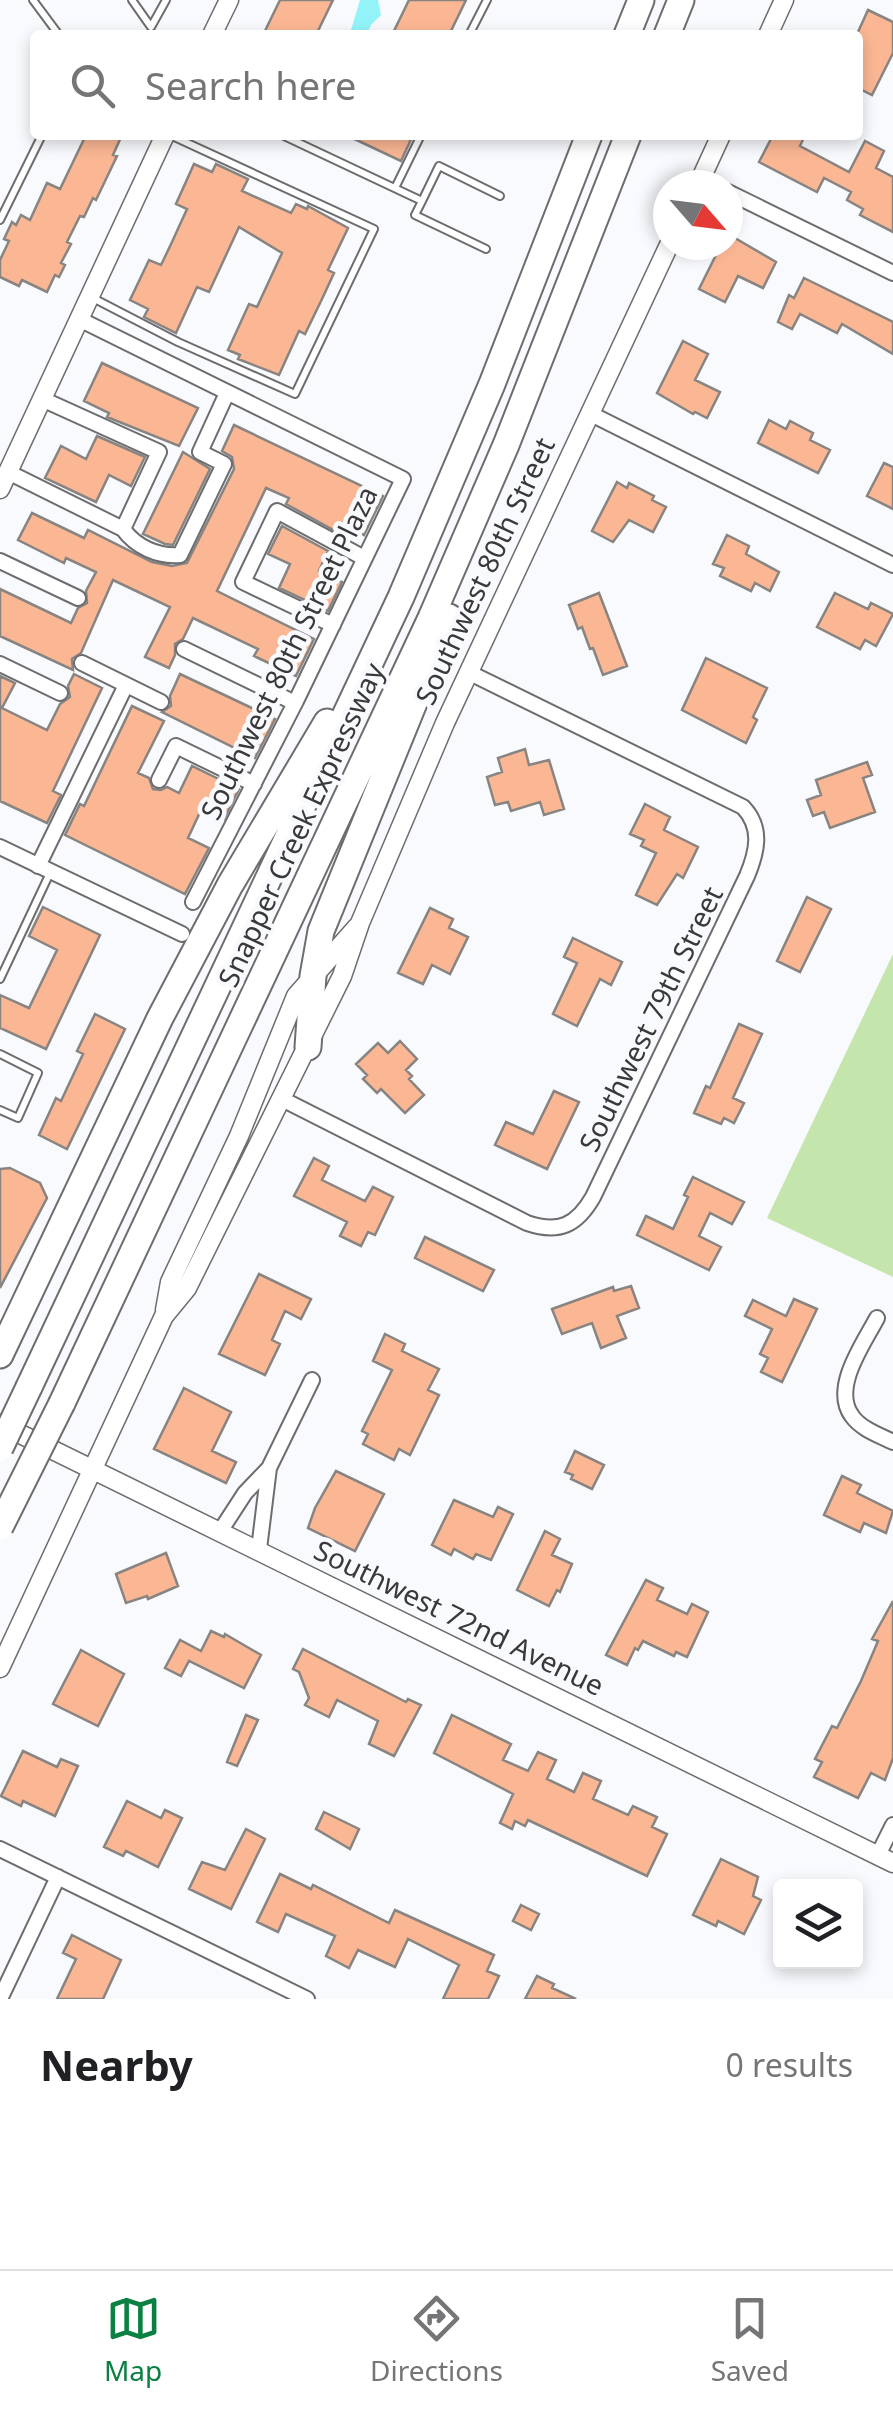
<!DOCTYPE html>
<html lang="en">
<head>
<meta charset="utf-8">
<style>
	body { margin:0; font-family:"Noto Sans",sans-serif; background:#f2f2f2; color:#202124 }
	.controls { position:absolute; right:30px; bottom:30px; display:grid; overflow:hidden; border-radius:10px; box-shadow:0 5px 15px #0003 }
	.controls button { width:90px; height:90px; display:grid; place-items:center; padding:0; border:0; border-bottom:2px solid #e0e0e0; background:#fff; color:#202124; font:50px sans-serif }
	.compass { position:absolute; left:653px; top:170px; width:90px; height:90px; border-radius:50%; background:#fff; box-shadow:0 5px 15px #0003; rotate:118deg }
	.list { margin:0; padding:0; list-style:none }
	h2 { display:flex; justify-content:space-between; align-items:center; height:130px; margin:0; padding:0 40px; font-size:42px }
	h2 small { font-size:32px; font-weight:400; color:#757577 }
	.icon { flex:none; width:55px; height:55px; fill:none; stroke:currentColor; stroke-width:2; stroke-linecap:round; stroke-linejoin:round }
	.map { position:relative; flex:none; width:893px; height:1999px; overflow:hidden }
	.search { position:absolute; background:#fff; box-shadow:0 5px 15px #0003; left:30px; right:30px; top:30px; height:110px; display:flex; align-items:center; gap:25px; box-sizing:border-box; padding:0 35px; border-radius:10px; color:#757577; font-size:38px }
	.sheet { height:270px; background:#fff }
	nav { display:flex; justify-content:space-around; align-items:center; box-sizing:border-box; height:140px; border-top:2px solid #e0e0e0; background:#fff; font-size:28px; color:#757577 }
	nav a { display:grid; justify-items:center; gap:5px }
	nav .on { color:#0b8043 }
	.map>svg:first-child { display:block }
	.green { fill:#c4e5ac }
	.water { fill:#92f4f9 }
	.building { fill:#fbb794; stroke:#878482; stroke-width:2.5 }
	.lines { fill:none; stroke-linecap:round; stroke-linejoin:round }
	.service-casing { stroke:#6d6d70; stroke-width:10 }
	.minor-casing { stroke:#6d6d70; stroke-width:18 }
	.tertiary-casing { stroke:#6d6d70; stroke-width:21 }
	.motorway-casing { stroke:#6d6d70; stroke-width:29 }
	.service { stroke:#fff; stroke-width:6 }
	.minor { stroke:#fff; stroke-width:14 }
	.tertiary { stroke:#fff; stroke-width:18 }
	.motorway { stroke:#fff; stroke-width:25 }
	.motorway-bridge-casing { stroke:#6d6d70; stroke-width:29; stroke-linecap:butt }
	.motorway-bridge { stroke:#fff; stroke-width:25 }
	.labels { text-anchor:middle; stroke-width:9; stroke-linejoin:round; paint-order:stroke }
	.street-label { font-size:28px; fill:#39393b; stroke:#f9fafd }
</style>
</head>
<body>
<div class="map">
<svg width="893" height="1999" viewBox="0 0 893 1999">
	<rect width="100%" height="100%" fill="#f9fafd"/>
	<!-- green -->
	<path class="green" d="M 893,954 L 893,1277 L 767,1218 Z"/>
	<!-- water -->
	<path class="water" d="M 360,0 L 378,0 L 381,15 L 371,25 L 366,35 L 355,35 L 351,30 Z"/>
	<!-- building -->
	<path class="building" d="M 280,0 L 333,0 L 316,35 L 263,35 Z
		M 409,0 L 466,0 L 449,35 L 392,35 Z
		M 868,10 L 893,22 L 893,53 L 872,95 L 858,88 L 858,32 Z
		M 86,135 L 122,135 L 113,155 L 117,156 L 96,200 L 93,198 L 84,217 L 80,216 L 67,242 L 71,244 L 61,263 L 65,265 L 59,277 L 55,275 L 47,292 L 22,280 L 19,286 L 0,277 L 0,260 L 9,241 L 4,239 L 12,222 L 16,225 L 21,215 L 30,220 L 47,183 L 60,189 Z
		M 346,135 L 413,135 L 401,161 Z
		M 773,135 L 805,135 L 800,146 L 849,172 L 865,141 L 884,151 L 876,168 L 893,177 L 893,232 L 860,215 L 863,209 L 847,200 L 851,192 L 824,178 L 817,192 L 759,162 Z
		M 194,164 L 212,172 L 216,164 L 248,179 L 242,191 L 291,213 L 296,204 L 307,209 L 308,206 L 348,228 L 328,270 L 334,273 L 322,299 L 305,334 L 299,331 L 279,375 L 238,359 L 240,355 L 228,350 L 249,304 L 257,307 L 282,253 L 239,227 L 209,292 L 197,287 L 176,333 L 144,317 L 148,309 L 130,300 L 149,260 L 161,265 L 172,242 L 187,209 L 176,204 Z
		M 728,234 L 776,262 L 763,288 L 738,276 L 725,302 L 699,289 L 721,245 L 728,245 Z
		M 804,278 L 893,322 L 893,354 L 842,324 L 837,333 L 800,314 L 792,329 L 778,322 L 789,295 L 794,298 Z
		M 683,341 L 708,354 L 695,380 L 720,392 L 707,418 L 695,412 L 693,414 L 657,393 Z
		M 102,363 L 198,408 L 179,446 L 107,417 L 109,413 L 84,401 Z
		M 769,420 L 786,429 L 790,421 L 813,433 L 810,440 L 830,450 L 818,473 L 758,443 Z
		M 234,425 L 383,496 L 364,535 L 341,524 L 337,532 L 286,504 L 289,498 L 266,488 L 217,591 L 314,639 L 296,676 L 254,656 L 258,649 L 193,618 L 183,639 L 175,644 L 175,655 L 169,668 L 145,657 L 170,607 L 113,580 L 81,653 L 72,659 L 73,670 L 0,636 L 0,589 L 71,623 L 78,608 L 87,603 L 86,591 L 96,572 L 66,558 L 64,563 L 18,540 L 32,513 L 84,538 L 88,530 L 152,562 L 172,566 L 187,563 L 234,469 L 232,457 L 222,451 Z
		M 97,436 L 145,457 L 131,486 L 109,475 L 96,502 L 45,478 L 61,446 L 86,459 Z
		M 183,452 L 210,469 L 173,545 L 165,544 L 143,534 Z
		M 884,463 L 893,467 L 893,509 L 867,496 Z
		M 617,482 L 627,488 L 629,483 L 654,496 L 652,500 L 666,507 L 653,532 L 629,520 L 613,542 L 592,531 Z
		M 282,526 L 328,551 L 319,571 L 342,582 L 328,611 L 279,588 L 290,564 L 268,554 Z
		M 727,535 L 749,546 L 746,554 L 779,572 L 770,591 L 755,583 L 751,591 L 720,576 L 724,568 L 713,564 Z
		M 599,593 L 627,666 L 603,675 L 593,648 L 590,649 L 582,627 L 578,629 L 569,605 Z
		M 835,593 L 868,609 L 871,603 L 893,614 L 876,646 L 865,640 L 860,649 L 817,627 Z
		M 706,658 L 767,688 L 753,717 L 757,720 L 746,743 L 682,710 Z
		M 74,674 L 102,688 L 53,791 L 61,795 L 47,823 L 0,801 L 0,676 L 15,683 L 2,708 L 47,730 L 60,704 L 70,697 L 68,686 Z
		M 180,674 L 275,719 L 255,758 L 162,712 L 171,706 L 170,696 Z
		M 132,706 L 164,721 L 138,773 L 149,778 L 153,789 L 161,790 L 167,787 L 179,793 L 192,766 L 239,789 L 224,819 L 202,808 L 188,838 L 209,848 L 185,894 L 65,835 L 80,804 L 84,806 Z
		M 525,749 L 529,765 L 549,760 L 564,809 L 544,815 L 540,802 L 511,811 L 508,802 L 495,805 L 487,777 L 502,772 L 498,758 Z
		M 867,762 L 872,775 L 863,778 L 875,812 L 830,828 L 824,812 L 813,816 L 807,800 L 821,795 L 816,780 Z
		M 645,804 L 670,817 L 664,830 L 698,847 L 683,878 L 677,874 L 657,905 L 636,895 L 656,853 L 641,846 L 644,840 L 630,834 Z
		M 807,897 L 831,909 L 800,972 L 777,961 Z
		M 43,907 L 100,935 L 46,1049 L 0,1028 L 0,995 L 29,1008 L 57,950 L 29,936 Z
		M 430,908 L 453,919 L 449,928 L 468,937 L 450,974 L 432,965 L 423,984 L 398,973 Z
		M 573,938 L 622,962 L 611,985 L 600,979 L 577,1026 L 553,1014 L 577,963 L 564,957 Z
		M 95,1014 L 125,1029 L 67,1149 L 39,1135 L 56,1098 L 61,1101 L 83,1054 L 77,1051 Z
		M 739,1024 L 762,1034 L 733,1098 L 744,1103 L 734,1123 L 724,1118 L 721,1124 L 694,1113 L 706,1086 L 710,1088 Z
		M 400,1041 L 417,1059 L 406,1070 L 412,1076 L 409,1079 L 424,1095 L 405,1113 L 381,1089 L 377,1093 L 363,1079 L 367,1075 L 356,1064 L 378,1043 L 388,1053 Z
		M 554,1091 L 579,1102 L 547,1169 L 495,1145 L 506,1122 L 533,1134 Z
		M 314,1158 L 329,1166 L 322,1180 L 365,1201 L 373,1187 L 393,1197 L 375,1235 L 368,1232 L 361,1246 L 340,1236 L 347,1222 L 294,1196 Z
		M 10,1168 L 40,1183 L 47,1198 L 0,1288 L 0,1169 Z
		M 693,1177 L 744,1202 L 732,1224 L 710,1213 L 699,1236 L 721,1247 L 709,1270 L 637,1235 L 646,1216 L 673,1229 L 688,1197 L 684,1195 Z
		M 425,1237 L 494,1270 L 483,1291 L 415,1258 Z
		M 259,1274 L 311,1299 L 301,1319 L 285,1311 L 272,1340 L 280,1344 L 265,1375 L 219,1354 Z
		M 631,1286 L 639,1308 L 617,1316 L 626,1338 L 601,1348 L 592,1323 L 562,1334 L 552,1309 L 613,1287 L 614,1291 Z
		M 794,1299 L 817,1309 L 782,1382 L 761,1372 L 768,1358 L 760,1354 L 772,1329 L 745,1316 L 753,1300 L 786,1316 Z
		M 385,1334 L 405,1344 L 402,1351 L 439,1369 L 428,1390 L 439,1395 L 424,1426 L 410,1455 L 399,1449 L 394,1460 L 363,1444 L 368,1434 L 362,1431 L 392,1370 L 373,1361 Z
		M 184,1388 L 231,1412 L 212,1451 L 236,1462 L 226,1483 L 154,1449 Z
		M 575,1451 L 604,1465 L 592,1489 L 571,1479 L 573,1475 L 565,1472 Z
		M 336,1471 L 384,1494 L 355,1551 L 308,1528 L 315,1508 Z
		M 842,1476 L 861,1485 L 857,1493 L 893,1511 L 886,1533 L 864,1523 L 860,1532 L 824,1515 Z
		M 454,1500 L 493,1517 L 498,1507 L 513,1514 L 491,1560 L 476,1554 L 473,1559 L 454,1549 L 451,1555 L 432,1545 Z
		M 545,1531 L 560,1539 L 552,1555 L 572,1564 L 560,1592 L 557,1590 L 549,1606 L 517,1590 Z
		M 166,1553 L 178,1586 L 148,1599 L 147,1596 L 126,1603 L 116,1574 Z
		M 646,1580 L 663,1588 L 657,1600 L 687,1614 L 692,1604 L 708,1612 L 687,1657 L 676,1652 L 674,1656 L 643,1641 L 638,1650 L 635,1648 L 627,1665 L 606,1655 Z
		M 893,1601 L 893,1758 L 885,1780 L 871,1773 L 858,1798 L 814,1777 L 822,1762 L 815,1759 L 832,1726 L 837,1728 L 861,1681 L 878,1641 L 872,1639 Z
		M 211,1631 L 224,1637 L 225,1634 L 261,1655 L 244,1688 L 189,1661 L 181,1676 L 165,1668 L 180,1640 L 201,1651 Z
		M 303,1649 L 406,1702 L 408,1699 L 421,1705 L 394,1756 L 369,1744 L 378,1721 L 337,1700 L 329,1717 L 305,1705 L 309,1698 L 299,1672 L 293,1669 Z
		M 81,1650 L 124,1674 L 98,1726 L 53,1704 Z
		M 246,1715 L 258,1720 L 237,1766 L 227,1762 Z
		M 452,1715 L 511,1744 L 503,1760 L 528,1771 L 538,1752 L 556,1760 L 547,1779 L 574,1792 L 583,1773 L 601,1781 L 593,1799 L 628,1815 L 633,1806 L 657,1817 L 652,1827 L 667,1834 L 647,1876 L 528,1820 L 525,1826 L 515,1821 L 512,1829 L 500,1823 L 513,1794 L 434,1753 Z
		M 23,1751 L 57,1767 L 61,1759 L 78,1766 L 55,1816 L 23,1801 L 21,1806 L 1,1796 Z
		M 127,1801 L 161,1818 L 165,1810 L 182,1818 L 158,1867 L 126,1851 L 123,1856 L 104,1847 Z
		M 324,1812 L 359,1829 L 350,1849 L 316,1829 Z
		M 246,1829 L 265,1839 L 231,1909 L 189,1889 L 202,1862 L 225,1870 Z
		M 721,1859 L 758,1877 L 753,1896 L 761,1900 L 744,1934 L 718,1921 L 716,1926 L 693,1915 Z
		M 280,1874 L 311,1889 L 313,1885 L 389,1923 L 395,1910 L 494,1955 L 487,1971 L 499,1976 L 488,1999 L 443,1999 L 459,1965 L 408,1939 L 395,1967 L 358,1950 L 349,1968 L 326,1956 L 335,1936 L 286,1914 L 278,1932 L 257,1922 Z
		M 521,1905 L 539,1914 L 531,1930 L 513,1921 Z
		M 72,1935 L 121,1960 L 103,1999 L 57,1999 L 76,1959 L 63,1953 Z
		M 537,1976 L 554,1984 L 552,1988 L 576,1999 L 525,1999 Z"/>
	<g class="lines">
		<defs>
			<path id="service" d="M 33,0 L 59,35
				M 132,0 L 151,27 L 166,0
				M 469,35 L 487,0
				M 282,135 L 422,201 L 415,215 L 486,249
				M 395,188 L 421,135
				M 422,201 L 439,166 L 500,196
				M 0,220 L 42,135
				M 91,297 L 178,342 L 295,394 L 374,229 L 170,135
				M 0,979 L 50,873
				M 0,1054 L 38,1073 L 18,1118 L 0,1110"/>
			<path id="minor" d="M 728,192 L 893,273
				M 79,319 L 403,479 L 296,701 L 193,902
				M 589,413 L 893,565
				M 8,472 L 123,529 L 159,452 L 42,399
				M 123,529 C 136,547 158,557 180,555 L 224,464 L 200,452 L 227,393
				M 0,561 L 78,598
				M 333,625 L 243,582 L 277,511 L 364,558
				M 184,649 L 295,703
				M 82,663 L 161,702
				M 0,664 L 60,693
				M 159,780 L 176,746 L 254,784
				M 0,847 L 182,934
				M 38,866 L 126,685
				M 282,1099 L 527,1223 C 559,1234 577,1225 593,1197 L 747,876 C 757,852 763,828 743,807 L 468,672
				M 877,1318 C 864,1343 831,1388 852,1416 C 861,1429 879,1435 893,1442
				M 221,1530 L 245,1493 L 269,1468 L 312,1380
				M 259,1549 L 269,1468
				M 0,1849 L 307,1999
				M 878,1855 L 893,1825
				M 0,1999 L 58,1877"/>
			<path id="tertiary" d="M 212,35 L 229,0
				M 768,35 L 784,0
				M 698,185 L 721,135
				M 0,489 L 165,135
				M 165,1310 L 170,1282 L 239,1136 L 296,996 L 357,927
				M 0,1424 L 893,1863
				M 0,1668 L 164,1316 L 187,1288 L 342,976 L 360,923 L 445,723 L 669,245"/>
			<path id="motorway" d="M 627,35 L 641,0
				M 667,35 L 681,0
				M 308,1047 L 313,976 L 321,931 L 449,617
				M 0,1355 L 160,1018 L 230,885 L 327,722
				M 29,1387 L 401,597 L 492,384 L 589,135
				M 62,1403 L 431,618 L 506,445 L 628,135"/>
		</defs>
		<!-- service casing -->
		<use href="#service" class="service-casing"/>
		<!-- minor casing -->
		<use href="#minor" class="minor-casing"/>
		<!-- tertiary casing -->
		<use href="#tertiary" class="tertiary-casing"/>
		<!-- motorway casing -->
		<use href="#motorway" class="motorway-casing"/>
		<!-- service -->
		<use href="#service" class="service"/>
		<!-- minor -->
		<use href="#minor" class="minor"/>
		<!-- tertiary -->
		<use href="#tertiary" class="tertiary"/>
		<!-- motorway -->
		<use href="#motorway" class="motorway"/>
		<defs>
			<path id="motorway-bridge" d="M 0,1448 L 29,1387
				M 0,1527 L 62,1403"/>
		</defs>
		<!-- motorway-bridge casing -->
		<use href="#motorway-bridge" class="motorway-bridge-casing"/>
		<!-- motorway-bridge -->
		<use href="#motorway-bridge" class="motorway-bridge"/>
	</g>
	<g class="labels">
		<!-- street labels -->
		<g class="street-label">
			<text transform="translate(485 571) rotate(-65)" y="10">Southwest 80th Street</text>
			<text transform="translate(289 653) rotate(-64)" y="10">Southwest 80th Street Plaza</text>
			<text transform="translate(301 825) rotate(-65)" y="10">Snapper Creek Expressway</text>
			<text transform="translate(651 1019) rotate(-64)" y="10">Southwest 79th Street</text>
			<text transform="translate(459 1618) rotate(26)" y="10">Southwest 72nd Avenue</text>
		</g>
	</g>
</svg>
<div class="controls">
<button><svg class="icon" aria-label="layers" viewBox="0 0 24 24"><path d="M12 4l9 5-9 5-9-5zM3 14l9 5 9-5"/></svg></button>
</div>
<svg class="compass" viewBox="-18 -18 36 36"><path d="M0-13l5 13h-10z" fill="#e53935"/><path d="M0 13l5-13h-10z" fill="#757577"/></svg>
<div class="search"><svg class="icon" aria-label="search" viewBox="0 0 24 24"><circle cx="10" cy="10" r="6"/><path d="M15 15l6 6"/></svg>Search here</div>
</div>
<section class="sheet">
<h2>Nearby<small>0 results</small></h2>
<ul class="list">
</ul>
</section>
<nav>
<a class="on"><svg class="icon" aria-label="map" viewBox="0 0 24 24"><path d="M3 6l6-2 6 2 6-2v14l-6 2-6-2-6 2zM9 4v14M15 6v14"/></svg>Map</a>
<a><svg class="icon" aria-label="directions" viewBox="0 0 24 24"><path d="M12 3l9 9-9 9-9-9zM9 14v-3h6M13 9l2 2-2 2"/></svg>Directions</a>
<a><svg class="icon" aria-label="saved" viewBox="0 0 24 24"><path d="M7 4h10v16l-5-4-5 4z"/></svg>Saved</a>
</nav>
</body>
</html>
